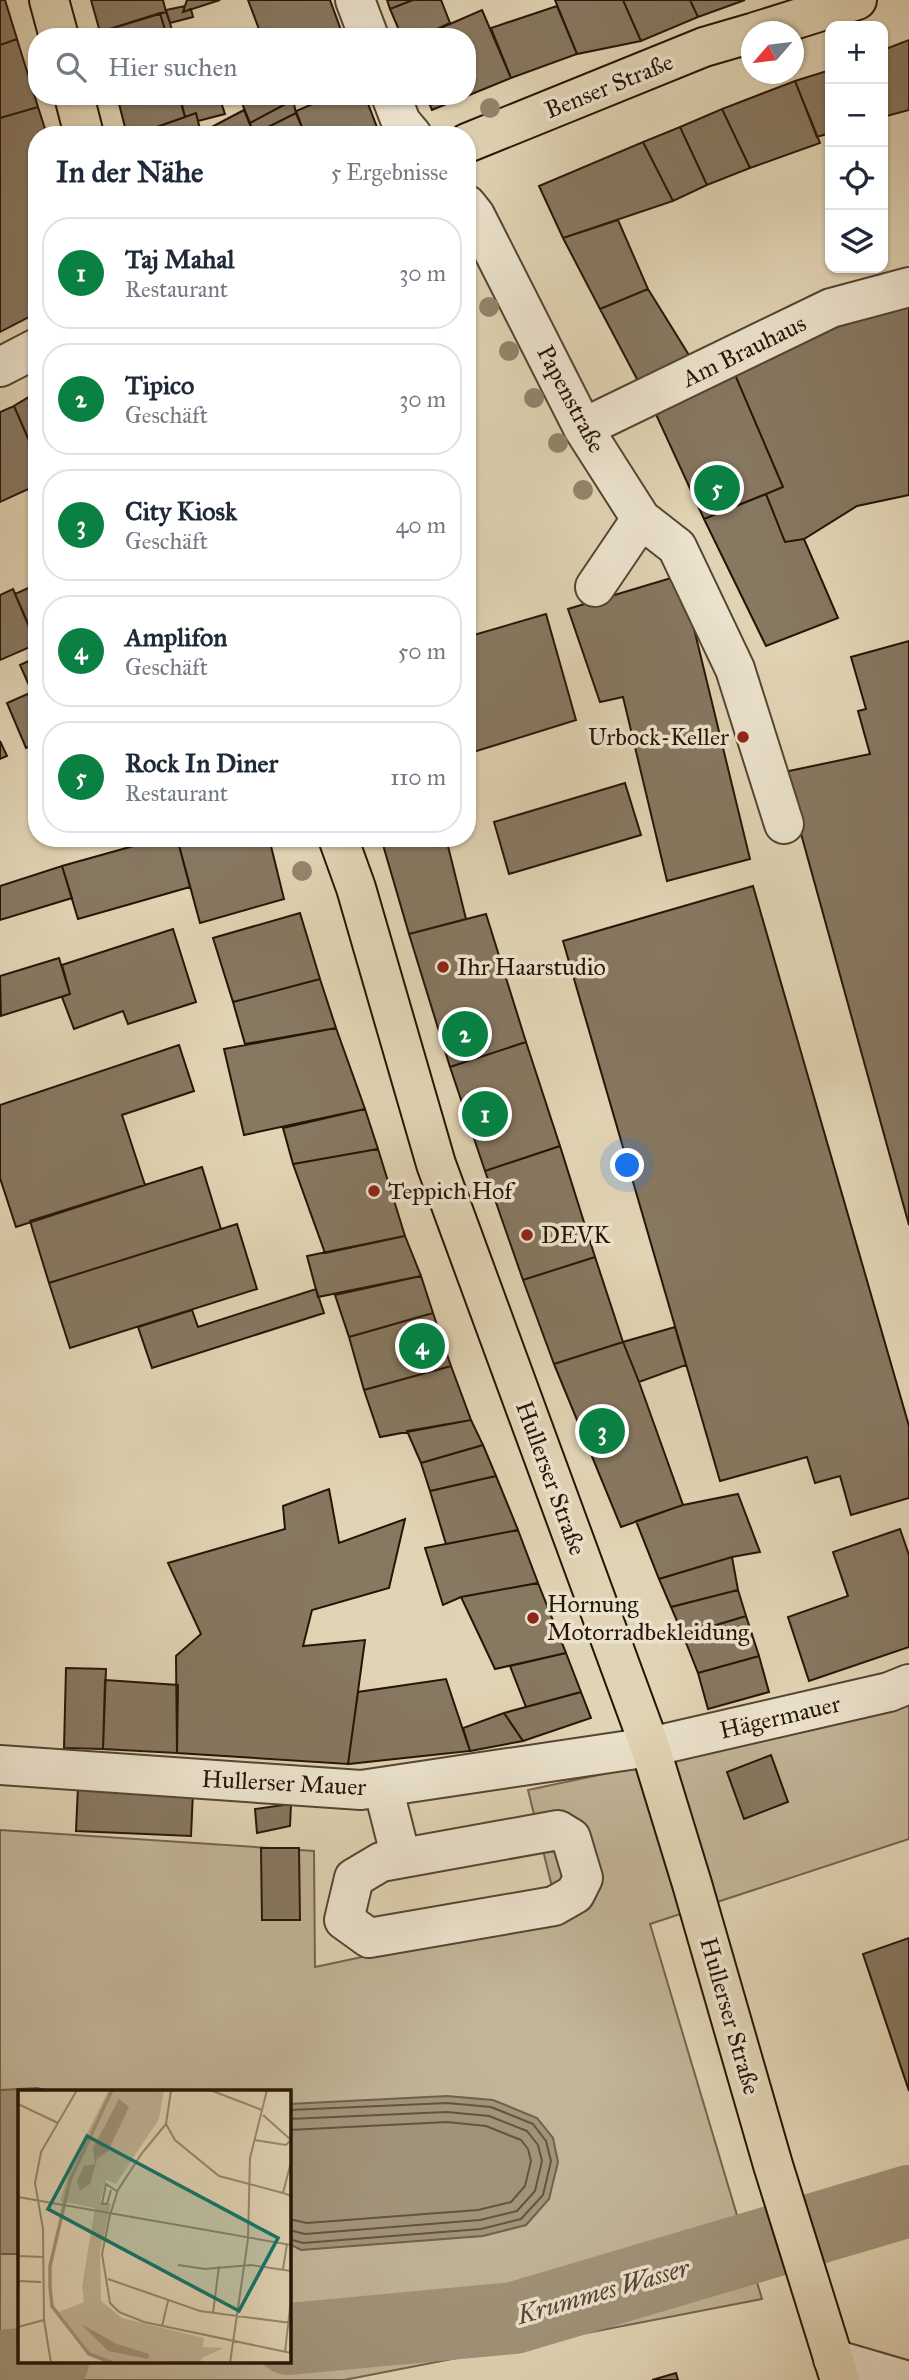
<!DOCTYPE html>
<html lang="de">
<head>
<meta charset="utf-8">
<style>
	body { margin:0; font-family:"IM FELL Great Primer",serif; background:#f6f6f7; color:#1f2937 }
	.controls { position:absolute; right:21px; top:21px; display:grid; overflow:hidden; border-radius:14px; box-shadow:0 2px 5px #0004 }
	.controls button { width:63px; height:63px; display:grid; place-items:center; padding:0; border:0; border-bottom:2px solid #e0e1e3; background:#fff; color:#1f2937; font:35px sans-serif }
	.compass { position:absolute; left:741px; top:21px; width:63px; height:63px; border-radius:50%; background:#fff; box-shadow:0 2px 5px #0004; rotate:242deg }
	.you { position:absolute; left:628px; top:1166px; width:24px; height:24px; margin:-18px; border:5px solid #fff; border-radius:50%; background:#1a73e8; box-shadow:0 0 0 10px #1a73e833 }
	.badge { display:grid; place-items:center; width:46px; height:46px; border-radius:50%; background:#0b8043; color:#fff; font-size:23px; font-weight:700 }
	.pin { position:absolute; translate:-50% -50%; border:4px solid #fff; box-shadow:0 2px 7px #0006 }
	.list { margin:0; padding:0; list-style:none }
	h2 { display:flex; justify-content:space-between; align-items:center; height:91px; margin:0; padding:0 28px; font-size:30px }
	h2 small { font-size:23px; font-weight:400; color:#747a83 }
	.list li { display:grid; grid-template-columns:46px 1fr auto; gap:21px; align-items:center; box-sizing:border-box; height:112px; margin:0 14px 14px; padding:0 14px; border:2px solid #e0e1e3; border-radius:28px }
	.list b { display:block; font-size:26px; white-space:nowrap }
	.list p { margin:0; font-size:23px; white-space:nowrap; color:#747a83 }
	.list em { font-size:23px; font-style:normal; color:#747a83 }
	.icon { flex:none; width:38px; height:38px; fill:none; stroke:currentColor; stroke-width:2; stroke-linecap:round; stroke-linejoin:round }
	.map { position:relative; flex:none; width:909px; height:2380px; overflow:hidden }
	.search { position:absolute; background:#fff; box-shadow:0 2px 5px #0004; left:28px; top:28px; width:448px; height:77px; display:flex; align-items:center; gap:18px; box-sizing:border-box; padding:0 24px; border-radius:28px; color:#747a83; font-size:26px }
	.panel { position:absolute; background:#fff; box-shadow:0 2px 5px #0004; left:28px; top:126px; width:448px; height:721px; border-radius:28px }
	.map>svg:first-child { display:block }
	.green { fill:#c1b497; stroke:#73644f; stroke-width:2; fill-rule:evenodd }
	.water { fill:#a19379; stroke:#6f614b; stroke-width:2 }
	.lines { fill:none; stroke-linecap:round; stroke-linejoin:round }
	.shore { stroke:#635440; stroke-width:2 }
	.river { stroke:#a19379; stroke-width:72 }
	.building { fill:#877861; stroke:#251507; stroke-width:2 }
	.minor-casing { stroke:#544532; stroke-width:42 }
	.major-casing { stroke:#251507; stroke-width:42 }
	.minor { stroke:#ece3ce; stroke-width:38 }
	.major { stroke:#e1d4b4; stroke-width:38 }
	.tree { fill:#93856c }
	.poi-dot { fill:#8f2418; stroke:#ece3ce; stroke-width:2.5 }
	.labels { text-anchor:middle; stroke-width:7; stroke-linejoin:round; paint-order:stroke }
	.street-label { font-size:24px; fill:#251507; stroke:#ece3ce }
	.poi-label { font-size:24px; fill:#251507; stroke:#ece3ce; text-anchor:start }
	.water-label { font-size:26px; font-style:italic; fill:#574735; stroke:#ece3ce }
	.inset-river { fill:none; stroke:#a19379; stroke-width:3.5 }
	.inset-road { fill:none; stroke:#96886f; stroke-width:2 }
	.view { fill:#0f766e; fill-opacity:0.15; stroke:#0f766e; stroke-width:3.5 }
	.inset-edge { fill:none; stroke:#251507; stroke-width:3.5 }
</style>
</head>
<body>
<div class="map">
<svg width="909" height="2380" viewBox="0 0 909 2380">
	<rect width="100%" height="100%" fill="#e1d4b4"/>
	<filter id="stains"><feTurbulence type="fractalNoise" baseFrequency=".00286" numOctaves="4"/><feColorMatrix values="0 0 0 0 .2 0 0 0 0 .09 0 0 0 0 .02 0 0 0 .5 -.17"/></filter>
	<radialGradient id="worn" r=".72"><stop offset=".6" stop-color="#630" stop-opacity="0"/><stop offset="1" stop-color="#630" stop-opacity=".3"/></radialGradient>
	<!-- green -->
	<path class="green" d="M 909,1703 L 909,1839 L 650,1924 L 762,2299 L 344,2380 L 0,2380 L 0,1830 L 314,1851 L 315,1967 L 559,1915 L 528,1790 L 772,1738 ZM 19,2091 L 289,2091 L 289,2361 L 19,2361 Z"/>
	<!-- water -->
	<path class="water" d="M 37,2088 L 49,2091 L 19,2091 L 19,2254 L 0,2254 L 0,2090 Z
		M 447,2096 L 493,2100 L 537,2118 L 553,2138 L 558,2162 L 549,2199 L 526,2225 L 483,2236 L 301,2250 L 289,2244 L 289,2104 Z"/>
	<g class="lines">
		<!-- shore -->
		<path class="shore" d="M 289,2110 L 447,2103 L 491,2107 L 533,2124 L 546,2141 L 551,2161 L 543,2195 L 521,2219 L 481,2229 L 303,2243 L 289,2239
			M 289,2119 L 447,2112 L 489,2116 L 527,2131 L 538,2145 L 542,2161 L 535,2191 L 517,2211 L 480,2220 L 305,2234 L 289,2230
			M 289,2130 L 447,2122 L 486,2126 L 521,2140 L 528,2149 L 531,2161 L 525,2186 L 511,2202 L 478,2210 L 307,2223 L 289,2219"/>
		<!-- river -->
		<path class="river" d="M 289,2339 L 514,2318 L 909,2201
			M 0,2366 L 53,2361"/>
	</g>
	<!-- building -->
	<path class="building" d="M 0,0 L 5,0 L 17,39 L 0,45 Z
		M 91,0 L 163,0 L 166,12 L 100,32 Z
		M 187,0 L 220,0 L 183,12 Z
		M 248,0 L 330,0 L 342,33 L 332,37 L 262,37 Z
		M 387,0 L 413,0 L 390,9 Z
		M 413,0 L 441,0 L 450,23 L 420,37 L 402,37 L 390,9 Z
		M 555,0 L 623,0 L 641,41 L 577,54 Z
		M 623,0 L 690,0 L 698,17 L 641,41 Z
		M 690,0 L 745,0 L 698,17 Z
		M 185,6 L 183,12 L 191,9 L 193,17 L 170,23 L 166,10 Z
		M 557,6 L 577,54 L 511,78 L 491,28 Z
		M 482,10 L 511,78 L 467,96 L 467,37 L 420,37 Z
		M 166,12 L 170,23 L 174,37 L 167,37 L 160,13 Z
		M 160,13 L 167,37 L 101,37 L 100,32 Z
		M 17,39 L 38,107 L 0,118 L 0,45 Z
		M 909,40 L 909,110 L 883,117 L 883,50 Z
		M 830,70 L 830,133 L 817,137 L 795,81 Z
		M 795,81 L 820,143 L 750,168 L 722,109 Z
		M 117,96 L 179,96 L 185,117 L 134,135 L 127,135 Z
		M 186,96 L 204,96 L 213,101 L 220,99 L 225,114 L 198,121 L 196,113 L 185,117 L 182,105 Z
		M 239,96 L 291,96 L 293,100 L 250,123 Z
		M 332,96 L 365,96 L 380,135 L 305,135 L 296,111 Z
		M 426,96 L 466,96 L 432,110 Z
		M 293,100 L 296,113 L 254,134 L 250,123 Z
		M 38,107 L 47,135 L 37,135 L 37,313 L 0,332 L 0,118 Z
		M 722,109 L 750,168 L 707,185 L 680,127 Z
		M 244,110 L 254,135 L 134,135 L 196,113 L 200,129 L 208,129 Z
		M 296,113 L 305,135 L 254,135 L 254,134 Z
		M 680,127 L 707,185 L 673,201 L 643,142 Z
		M 643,142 L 673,201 L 563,238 L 539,186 Z
		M 618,220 L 648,289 L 600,309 L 563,238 Z
		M 648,289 L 692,360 L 638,381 L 600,309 Z
		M 909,296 L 909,495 L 857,506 L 804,539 L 785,542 L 766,494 L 783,487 L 733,370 L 841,314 Z
		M 733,370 L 783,487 L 704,519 L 654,410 Z
		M 37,392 L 37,459 L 14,406 Z
		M 14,406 L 37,459 L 37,485 L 0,502 L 0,412 Z
		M 766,494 L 785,542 L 804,539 L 838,618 L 766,646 L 704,519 Z
		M 681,575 L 750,859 L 667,881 L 623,697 L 600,702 L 568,609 Z
		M 37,584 L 37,641 L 35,641 L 15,594 Z
		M 13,589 L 37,644 L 0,660 L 0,595 Z
		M 546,614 L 576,720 L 467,754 L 467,637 Z
		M 909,641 L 909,1225 L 784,772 L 870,754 L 858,711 L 866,709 L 851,657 Z
		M 37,657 L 37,703 L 20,665 Z
		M 32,692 L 37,703 L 37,743 L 26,748 L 7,703 Z
		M 0,741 L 7,756 L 0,759 Z
		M 625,783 L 641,835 L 509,874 L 494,822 Z
		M 162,838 L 177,838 L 190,887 L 78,919 L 62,866 Z
		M 177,838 L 269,838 L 284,899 L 200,923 Z
		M 381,838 L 446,838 L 466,919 L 409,934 Z
		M 62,866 L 72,898 L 0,920 L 0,886 Z
		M 753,886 L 909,1426 L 909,1498 L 851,1515 L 840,1476 L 815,1483 L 807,1457 L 720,1481 L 563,941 Z
		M 300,913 L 320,979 L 233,1002 L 213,938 Z
		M 486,914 L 526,1042 L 450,1067 L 409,934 Z
		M 173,929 L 196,1002 L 128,1024 L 123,1011 L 74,1029 L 62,997 L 70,994 L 62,965 Z
		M 59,958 L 70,994 L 1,1016 L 0,976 Z
		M 320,979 L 336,1028 L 245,1044 L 233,1002 Z
		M 336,1028 L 365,1109 L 244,1135 L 224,1049 Z
		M 526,1042 L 560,1146 L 485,1171 L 450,1067 Z
		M 179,1045 L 194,1091 L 122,1115 L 145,1185 L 16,1227 L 0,1178 L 0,1105 Z
		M 365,1109 L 378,1149 L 293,1164 L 283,1128 Z
		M 560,1146 L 595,1257 L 523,1280 L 485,1171 Z
		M 378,1149 L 405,1236 L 325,1253 L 293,1164 Z
		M 202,1167 L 221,1229 L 49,1283 L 30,1221 Z
		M 237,1224 L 257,1289 L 70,1348 L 49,1283 Z
		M 405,1236 L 421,1276 L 318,1297 L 307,1256 Z
		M 595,1257 L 623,1342 L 554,1364 L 523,1280 Z
		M 421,1276 L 433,1313 L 349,1337 L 335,1295 Z
		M 316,1289 L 324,1313 L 152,1368 L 138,1327 L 192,1310 L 198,1327 Z
		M 433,1313 L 451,1366 L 364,1390 L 349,1337 Z
		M 675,1327 L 686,1365 L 639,1382 L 623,1342 Z
		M 623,1342 L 639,1382 L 683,1505 L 621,1527 L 554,1364 Z
		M 451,1366 L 471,1420 L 380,1437 L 364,1390 Z
		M 471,1420 L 483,1445 L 421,1463 L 407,1431 Z
		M 483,1445 L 496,1476 L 430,1491 L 421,1463 Z
		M 496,1476 L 518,1530 L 446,1544 L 430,1491 Z
		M 329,1489 L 339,1543 L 405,1519 L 389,1588 L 312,1610 L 303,1646 L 365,1640 L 348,1764 L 177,1753 L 176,1656 L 201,1634 L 168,1563 L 285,1529 L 283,1506 Z
		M 738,1494 L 760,1552 L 732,1557 L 659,1579 L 636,1521 L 683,1505 Z
		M 900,1529 L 909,1555 L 909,1647 L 809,1681 L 788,1617 L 848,1596 L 833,1552 Z
		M 518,1530 L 538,1583 L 461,1597 L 443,1605 L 425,1548 Z
		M 732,1557 L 738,1590 L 671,1607 L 659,1579 Z
		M 538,1583 L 566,1653 L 495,1669 L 461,1597 Z
		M 738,1590 L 746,1616 L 683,1635 L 671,1607 Z
		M 746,1616 L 759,1656 L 698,1673 L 683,1635 Z
		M 566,1653 L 581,1692 L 526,1707 L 510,1666 Z
		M 759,1656 L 769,1692 L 708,1709 L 698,1673 Z
		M 66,1668 L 106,1669 L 103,1749 L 64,1748 Z
		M 446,1679 L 470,1751 L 348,1764 L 358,1692 Z
		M 105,1680 L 178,1685 L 177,1753 L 103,1749 Z
		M 581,1692 L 591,1718 L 523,1741 L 504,1713 Z
		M 504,1713 L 523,1741 L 470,1751 L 463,1728 Z
		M 771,1755 L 788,1802 L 744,1819 L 727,1772 Z
		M 78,1786 L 193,1792 L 191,1836 L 76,1831 Z
		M 291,1804 L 290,1826 L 257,1833 L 255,1809 Z
		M 261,1848 L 299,1848 L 300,1920 L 262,1920 Z
		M 909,1938 L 909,2091 L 863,1954 Z
		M 676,2373 L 678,2380 L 652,2380 Z"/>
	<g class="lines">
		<defs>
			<path id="minor" d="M 355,0 L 369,37
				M 391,96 L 401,122 L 412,135
				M 467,205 L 475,215 L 583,428 L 641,519 L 677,547 L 735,669 L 784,824
				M 0,367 L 37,348
				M 583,428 L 831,308 L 909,287
				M 595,587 L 641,519
				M 0,1765 L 361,1790 L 650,1747 L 889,1692 L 909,1684
				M 383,1787 L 401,1858
				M 558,1830 L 571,1838 L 583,1878 L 575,1894 L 554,1906 L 369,1938 L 344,1920 L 354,1878 L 381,1862 Z
				M 833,2359 L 905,2380"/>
			<path id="major" d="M 49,0 L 59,37
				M 755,32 L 857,0
				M 74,96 L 84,135
				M 467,143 L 704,47 L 752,33
				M 338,838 L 356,888 L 436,1164 L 650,1747 L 692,1884 L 773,2165 L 840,2380"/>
		</defs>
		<!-- minor casing -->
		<use href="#minor" class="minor-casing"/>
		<!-- major casing -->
		<use href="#major" class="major-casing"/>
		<!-- minor -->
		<use href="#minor" class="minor"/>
		<!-- major -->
		<use href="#major" class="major"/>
	</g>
	<!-- trees -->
	<g class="tree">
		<circle cx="490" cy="108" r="10"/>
		<circle cx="489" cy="307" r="10"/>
		<circle cx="509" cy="351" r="10"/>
		<circle cx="534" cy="398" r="10"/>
		<circle cx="558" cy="443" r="10"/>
		<circle cx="583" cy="490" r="10"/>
		<circle cx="302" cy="871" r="10"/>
	</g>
	<!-- markers -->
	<g class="poi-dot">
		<circle cx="743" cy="737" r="7"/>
		<circle cx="443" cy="967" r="7"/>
		<circle cx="374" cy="1191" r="7"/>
		<circle cx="527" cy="1235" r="7"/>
		<circle cx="533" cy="1618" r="7"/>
	</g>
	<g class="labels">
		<!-- street labels -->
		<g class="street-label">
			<text transform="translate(609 86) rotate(-22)" y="8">Benser Straße</text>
			<text transform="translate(744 351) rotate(-26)" y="8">Am Brauhaus</text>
			<text transform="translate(571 399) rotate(62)" y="8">Papenstraße</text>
			<text transform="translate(551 1478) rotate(70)" y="8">Hullerser Straße</text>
			<text transform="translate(780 1717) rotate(-13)" y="8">Hägermauer</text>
			<text transform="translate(284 1783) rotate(3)" y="8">Hullerser Mauer</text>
			<text transform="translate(730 2016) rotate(74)" y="8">Hullerser Straße</text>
		</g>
		<!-- poi labels -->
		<g class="poi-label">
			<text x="729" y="745" text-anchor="end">Urbock-Keller</text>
			<text x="457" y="975">Ihr Haarstudio</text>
			<text x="388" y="1199">Teppich Hof</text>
			<text x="541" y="1243">DEVK</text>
			<text x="547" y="1612">Hornung<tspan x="547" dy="28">Motorradbekleidung</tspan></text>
		</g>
		<!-- water labels -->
		<g class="water-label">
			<text transform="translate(603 2291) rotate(-16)" y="9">Krummes Wasser</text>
		</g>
	</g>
	<!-- overview -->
	<g transform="translate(18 2090)">
		<rect width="273" height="273" fill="#e1d4b4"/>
		<path d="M 91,0 L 146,0 L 141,29 L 98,94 L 88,90 L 82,111 L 93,114 L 82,162 L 83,211 L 104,228 L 186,248 L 185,257 L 206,258 L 184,268 L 182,273 L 100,273 L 82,267 L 72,263 L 41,222 L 66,212 L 64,197 L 77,118 L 42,111 L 55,70 Z" fill="#c1b497"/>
		<path d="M 101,9 L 111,17 L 90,61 L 79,69 L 72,94 L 62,100 L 59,91 L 66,76 L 77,74 L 75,58 ZM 63,234 L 99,254 L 131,264 L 130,269 L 90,261 Z" fill="#a19379"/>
		<path class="inset-river" d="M 94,0 L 52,90 L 32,176 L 32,197 L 34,216 L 71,264 L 95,273"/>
		<path class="inset-road" d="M 153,0 L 148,34 L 157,50 L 201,86 L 265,103M 192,0 L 244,20M 0,14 L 40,33M 245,25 L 273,50M 148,34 L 124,63 L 100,100 L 92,125 L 84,164 L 92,213 L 101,222 L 126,232 L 273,263M 236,50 L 268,55 L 273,50M 273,72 L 265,103 L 273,106M 93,100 L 89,114 L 84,114 L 88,94 L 100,102M 0,107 L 273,155M 230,149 L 232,68 L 249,0M 0,166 L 25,167M 160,175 L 187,179 L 233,175 L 273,181M 265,179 L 269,154M 90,189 L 182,221 L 273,233M 0,191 L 23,192M 195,223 L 201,176M 144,236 L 150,211M 0,237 L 26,230M 267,262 L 273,209M 33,273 L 26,230 L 25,139 L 17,93 L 23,62 L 59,0M 212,273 L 230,149"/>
		<path class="view" d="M 69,46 L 260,148 L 221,221 L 30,119 Z"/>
		<rect width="273" height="273" class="inset-edge"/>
	</g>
	<rect width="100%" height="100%" filter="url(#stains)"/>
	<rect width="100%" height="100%" fill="url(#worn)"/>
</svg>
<div class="controls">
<button>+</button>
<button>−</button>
<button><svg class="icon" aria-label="locate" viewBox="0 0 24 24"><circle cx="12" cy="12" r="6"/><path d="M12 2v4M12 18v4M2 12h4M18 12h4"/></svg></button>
<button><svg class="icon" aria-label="layers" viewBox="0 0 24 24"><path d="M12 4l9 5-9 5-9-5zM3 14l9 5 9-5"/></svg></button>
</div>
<svg class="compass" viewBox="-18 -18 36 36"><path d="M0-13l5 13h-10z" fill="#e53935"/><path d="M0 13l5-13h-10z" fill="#747a83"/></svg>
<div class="you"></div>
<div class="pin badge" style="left:485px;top:1114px">1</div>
<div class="pin badge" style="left:465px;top:1034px">2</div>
<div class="pin badge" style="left:602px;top:1431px">3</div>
<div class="pin badge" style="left:422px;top:1346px">4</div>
<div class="pin badge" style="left:717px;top:488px">5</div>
<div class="search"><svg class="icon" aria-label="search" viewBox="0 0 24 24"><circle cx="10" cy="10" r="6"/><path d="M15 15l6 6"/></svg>Hier suchen</div>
<section class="panel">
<h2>In der Nähe<small>5 Ergebnisse</small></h2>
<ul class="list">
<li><span class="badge">1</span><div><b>Taj Mahal</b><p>Restaurant</p></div><em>30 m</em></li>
<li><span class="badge">2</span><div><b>Tipico</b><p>Geschäft</p></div><em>30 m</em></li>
<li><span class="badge">3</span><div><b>City Kiosk</b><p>Geschäft</p></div><em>40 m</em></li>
<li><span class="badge">4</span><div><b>Amplifon</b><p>Geschäft</p></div><em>50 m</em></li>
<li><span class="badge">5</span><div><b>Rock In Diner</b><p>Restaurant</p></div><em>110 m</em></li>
</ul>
</section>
</div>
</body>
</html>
